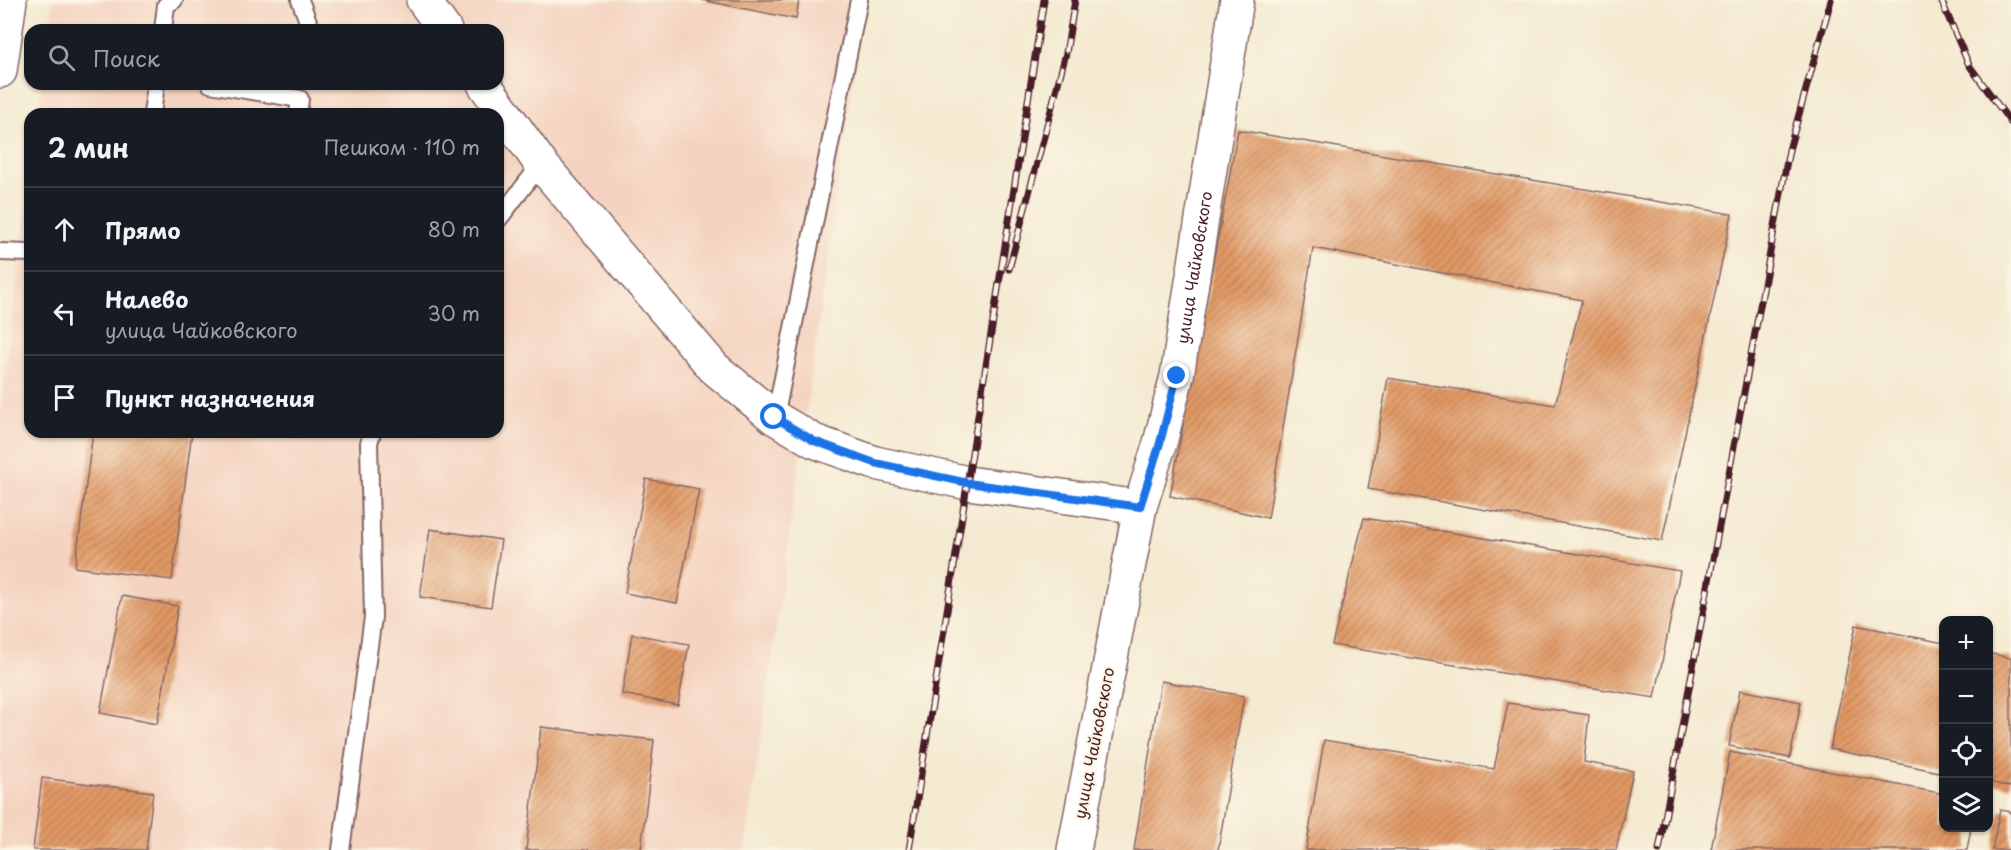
<!DOCTYPE html>
<html lang="ru">
<head>
<meta charset="utf-8">
<style>
	body { margin:0; font-family:"Playpen Sans",sans-serif; background:#20242c; color:#f1f3f6 }
	.controls { position:absolute; right:18px; bottom:18px; display:grid; overflow:hidden; border-radius:12px; box-shadow:0 2px 4px #0004 }
	.controls button { width:54px; height:54px; display:grid; place-items:center; padding:0; border:0; border-bottom:2px solid #363941; background:#171b24; color:#f1f3f6; font:30px sans-serif }
	.stop { position:absolute; width:18px; height:18px; margin:-14px; border:4px solid #1a73e8; border-radius:50%; background:#fff }
	.stop.end { background:#1a73e8; border-color:#fff; box-shadow:0 2px 6px #0008 }
	.list { margin:0; padding:0; list-style:none }
	h2 { display:flex; justify-content:space-between; align-items:center; height:78px; margin:0; padding:0 24px; font-size:26px }
	h2 small { font-size:20px; font-weight:400; color:#9ea1a6 }
	.list li { display:grid; grid-template-columns:39px 1fr auto; gap:18px; align-items:center; box-sizing:border-box; height:84px; padding:0 24px; border-top:2px solid #363941 }
	.list b { display:block; font-size:22px; white-space:nowrap }
	.list p { margin:0; font-size:20px; white-space:nowrap; color:#9ea1a6 }
	.list em { font-size:20px; font-style:normal; color:#9ea1a6 }
	.icon { flex:none; width:33px; height:33px; fill:none; stroke:currentColor; stroke-width:2; stroke-linecap:round; stroke-linejoin:round }
	.map { position:relative; flex:none; width:2011px; height:850px; overflow:hidden }
	.search { position:absolute; background:#171b24; box-shadow:0 2px 4px #0004; left:24px; top:24px; width:480px; height:66px; display:flex; align-items:center; gap:15px; box-sizing:border-box; padding:0 21px; border-radius:18px; color:#9ea1a6; font-size:22px }
	.panel { position:absolute; background:#171b24; box-shadow:0 2px 4px #0004; left:24px; top:108px; width:480px; height:330px; border-radius:18px }
	.map>svg:first-child { display:block }
	.built { fill:#f4d3c0 }
	.building { fill:url(#building-hatch) }
	.lines { fill:none; stroke-linecap:round; stroke-linejoin:round }
	.service-casing { stroke:#866665; stroke-width:20 }
	.minor-casing { stroke:#866665; stroke-width:36 }
	.tertiary-casing { stroke:#866665; stroke-width:36 }
	.secondary-casing { stroke:#866665; stroke-width:36 }
	.service { stroke:#fff; stroke-width:16 }
	.minor { stroke:#fff; stroke-width:33 }
	.tertiary { stroke:#fff; stroke-width:33 }
	.secondary { stroke:#fff; stroke-width:33 }
	.rail-casing { stroke:#4a1f2b; stroke-width:7 }
	.rail { stroke:#fcf5e5; stroke-width:4.5; stroke-dasharray:14; stroke-linecap:butt }
	.route { stroke:#1a73e8; stroke-width:8 }
	.labels { text-anchor:middle; stroke-width:4.5; stroke-linejoin:round; paint-order:stroke }
	.street-label { font-size:16px; fill:#4a1f2b; stroke:#fcf5e5 }
</style>
</head>
<body>
<div class="map">
<svg width="2011" height="850" viewBox="0 0 2011 850">
	<defs>
		<pattern id="building-hatch" width="6" height="6" patternUnits="userSpaceOnUse" patternTransform="scale(1.5)"><rect width="6" height="6" fill="#e19965"/><path d="M-1 1l2-2M0 6l6-6M5 7l2-2" fill="none" stroke="#b87c53"/></pattern>
	</defs>
	<rect width="100%" height="100%" fill="#fcf5e5"/>
	<filter id="ink" filterUnits="userSpaceOnUse"><feTurbulence type="fractalNoise" baseFrequency=".0167" numOctaves="2"/><feDisplacementMap in="SourceGraphic" scale="12" xChannelSelector="R" yChannelSelector="G"/><feConvolveMatrix kernelMatrix="1 2 1 2 8 2 1 2 1" color-interpolation-filters="sRGB"/></filter>
	<filter id="wash" filterUnits="userSpaceOnUse"><feTurbulence type="fractalNoise" baseFrequency=".008" numOctaves="4" result="noise"/><feDisplacementMap in="SourceGraphic" scale="24" xChannelSelector="R" yChannelSelector="G"/><feGaussianBlur stdDeviation="1.35" result="paint"/><feColorMatrix in="noise" values="0 0 0 0 0 0 0 0 0 0 0 0 0 0 0 0 0 1.4 0 .05"/><feComposite in="paint" operator="in"/></filter>
	<g filter="url(#wash)">
		<rect width="100%" height="100%" fill="#f4ead1"/>
		<!-- built -->
		<path class="built" d="M 53,0 L 864,0 L 745,850 L 0,850 L 0,413 L 30,177 L 30,432 L 498,432 L 498,114 L 38,114 L 42,84 L 498,84 L 498,30 L 49,30 Z"/>
		<g id="blocks">
			<!-- building -->
			<path class="building" d="M 701,0 L 799,0 L 796,19 Z
				M 1238,130 L 1732,214 L 1662,541 L 1368,489 L 1388,378 L 1555,405 L 1582,300 L 1313,248 L 1268,518 L 1170,496 Z
				M 93,432 L 192,432 L 172,580 L 75,567 Z
				M 646,479 L 699,489 L 677,603 L 625,593 Z
				M 1364,518 L 1680,571 L 1655,698 L 1332,645 Z
				M 430,529 L 501,540 L 491,607 L 420,597 Z
				M 122,596 L 178,606 L 157,724 L 100,713 Z
				M 1856,625 L 1944,643 L 1944,773 L 1830,749 Z
				M 632,634 L 689,644 L 678,705 L 622,694 Z
				M 1988,653 L 2011,658 L 2011,787 L 1988,782 Z
				M 1161,681 L 1244,696 L 1218,850 L 1134,850 Z
				M 1740,690 L 1801,702 L 1790,758 L 1729,746 Z
				M 1508,703 L 1589,715 L 1584,762 L 1633,771 L 1616,850 L 1306,850 L 1324,740 L 1494,769 Z
				M 541,727 L 654,740 L 641,850 L 526,850 Z
				M 1730,752 L 1944,794 L 1944,828 L 1971,828 L 1967,850 L 1711,850 Z
				M 42,778 L 153,792 L 146,850 L 33,850 Z
				M 2000,810 L 2011,812 L 2011,850 L 1992,850 Z"/>
		</g>
	</g>
	<g filter="url(#ink)">
		<use href="#blocks" fill-opacity="0" stroke="#866665" stroke-width="1.5"/>
		<g class="lines">
			<defs>
				<path id="service" d="M 300,0 L 309,24 L 309,30
					M 163,30 L 166,5 L 174,0
					M 210,84 L 300,99 L 298,114
					M 152,114 L 156,84
					M 498,220 L 541,164
					M 0,252 L 30,253
					M 775,418 L 859,0
					M 341,850 L 373,617 L 369,443 L 372,432"/>
				<g id="minor">
					<path id="s1" d="M 1140,507 L 1160,443 L 1177,376 L 1237,0"/>
				</g>
				<path id="tertiary" d="M 423,0 L 445,30
					M 484,84 L 541,164 L 714,368 L 775,418 L 814,441 L 875,463 L 968,483 L 1140,507 L 1074,850"/>
				<path id="secondary" d="M 0,71 L 10,0"/>
			</defs>
			<!-- service casing -->
			<use href="#service" class="service-casing"/>
			<!-- minor casing -->
			<use href="#minor" class="minor-casing"/>
			<!-- tertiary casing -->
			<use href="#tertiary" class="tertiary-casing"/>
			<!-- secondary casing -->
			<use href="#secondary" class="secondary-casing"/>
			<!-- service -->
			<use href="#service" class="service"/>
			<!-- minor -->
			<use href="#minor" class="minor"/>
			<!-- tertiary -->
			<use href="#tertiary" class="tertiary"/>
			<!-- secondary -->
			<use href="#secondary" class="secondary"/>
			<defs>
				<path id="rail" d="M 1941,0 L 1969,65 L 2011,123
					M 1009,269 L 1066,53 L 1075,0
					M 909,850 L 1044,0
					M 1659,850 L 1789,150 L 1831,0"/>
			</defs>
			<!-- rail casing -->
			<use href="#rail" class="rail-casing"/>
			<!-- rail -->
			<use href="#rail" class="rail"/>
		</g>
	</g>
	<g class="lines" filter="url(#ink)">
		<!-- route -->
		<path class="route" d="M 774,417 L 814,441 L 875,463 L 968,483 L 1140,507 L 1160,443 L 1177,376"/>
	</g>
	<g class="labels">
		<!-- street labels -->
		<g class="street-label">
			<text dy="6" stroke="none"><textPath href="#s1" startOffset="246">улица Чайковского</textPath></text>
			<text transform="translate(1094 743) rotate(-79)" y="6">улица Чайковского</text>
		</g>
	</g>
</svg>
<div class="controls">
<button>+</button>
<button>−</button>
<button><svg class="icon" aria-label="locate" viewBox="0 0 24 24"><circle cx="12" cy="12" r="6"/><path d="M12 2v4M12 18v4M2 12h4M18 12h4"/></svg></button>
<button><svg class="icon" aria-label="layers" viewBox="0 0 24 24"><path d="M12 4l9 5-9 5-9-5zM3 14l9 5 9-5"/></svg></button>
</div>
<div class="stop" style="left:774px;top:417px"></div>
<div class="stop end" style="left:1177px;top:376px"></div>
<div class="search"><svg class="icon" aria-label="search" viewBox="0 0 24 24"><circle cx="10" cy="10" r="6"/><path d="M15 15l6 6"/></svg>Поиск</div>
<section class="panel">
<h2>2 мин<small>Пешком · 110 m</small></h2>
<ul class="list">
<li><svg class="icon" aria-label="ahead" viewBox="0 0 24 24"><path d="M12 20V5M6 11l6-6 6 6"/></svg><div><b>Прямо</b></div><em>80 m</em></li>
<li><svg class="icon" aria-label="left" viewBox="0 0 24 24"><path d="M17 20v-9H6M10 6l-5 5 5 5"/></svg><div><b>Налево</b><p>улица Чайковского</p></div><em>30 m</em></li>
<li><svg class="icon" aria-label="arrive" viewBox="0 0 24 24"><path d="M6 21V4h12l-3 4 3 4H6"/></svg><div><b>Пункт назначения</b></div></li>
</ul>
</section>
</div>
</body>
</html>
